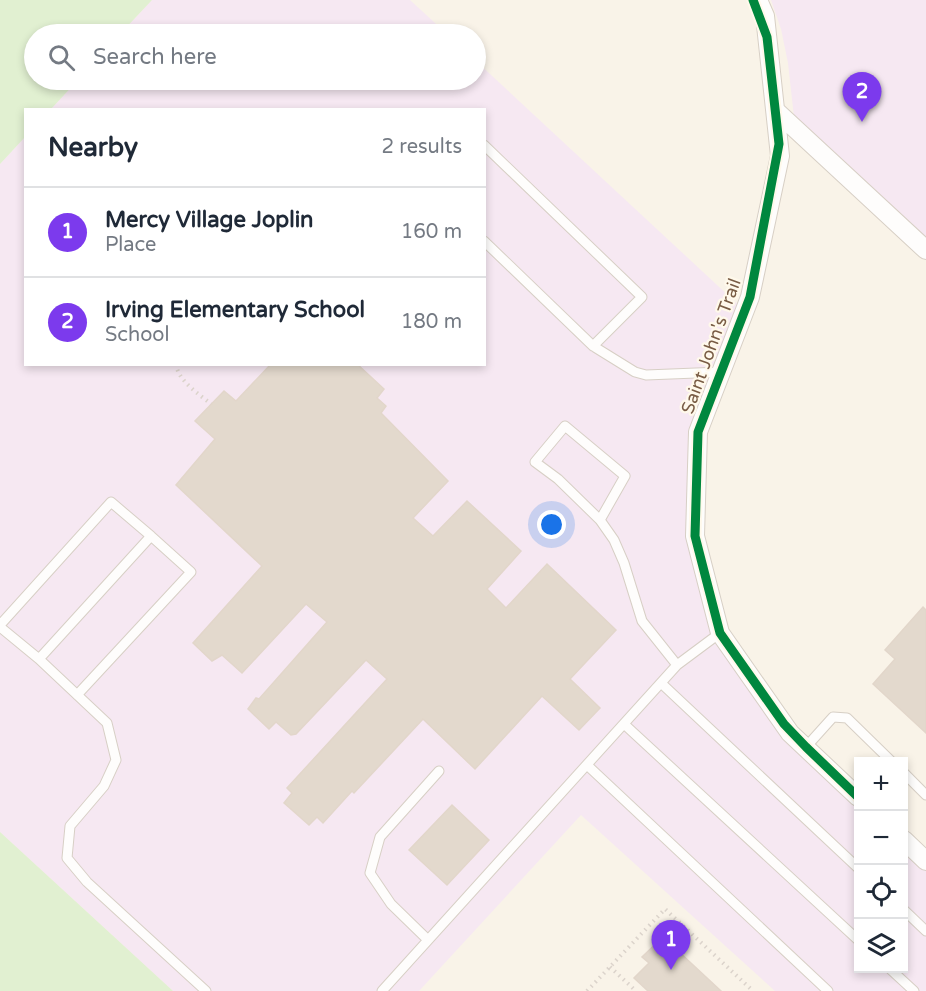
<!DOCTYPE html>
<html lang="en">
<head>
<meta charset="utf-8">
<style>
	body { margin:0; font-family:"Varela Round",sans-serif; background:#f2f2f3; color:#1f2937 }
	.controls { position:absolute; right:18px; bottom:18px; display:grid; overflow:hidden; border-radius:0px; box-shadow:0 3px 9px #0003 }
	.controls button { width:54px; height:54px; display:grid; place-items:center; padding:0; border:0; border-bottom:2px solid #e0e1e3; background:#fff; color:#1f2937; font:30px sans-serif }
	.you { position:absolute; left:552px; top:525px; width:21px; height:21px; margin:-15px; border:4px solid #fff; border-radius:50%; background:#1a73e8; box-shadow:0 0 0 9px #1a73e833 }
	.badge { display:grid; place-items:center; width:39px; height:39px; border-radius:50%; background:#7c3aed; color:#fff; font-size:20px; font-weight:700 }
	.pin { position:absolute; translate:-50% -50px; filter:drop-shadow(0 2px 3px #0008) }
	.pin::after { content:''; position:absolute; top:32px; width:21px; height:18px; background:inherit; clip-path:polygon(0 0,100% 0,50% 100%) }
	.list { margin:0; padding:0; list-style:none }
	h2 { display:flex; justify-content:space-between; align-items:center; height:78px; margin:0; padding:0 24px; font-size:26px }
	h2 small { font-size:20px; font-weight:400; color:#747a83 }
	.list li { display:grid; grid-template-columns:39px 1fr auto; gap:18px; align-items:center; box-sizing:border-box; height:90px; padding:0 24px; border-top:2px solid #e0e1e3 }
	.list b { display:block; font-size:22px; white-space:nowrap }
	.list p { margin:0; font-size:20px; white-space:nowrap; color:#747a83 }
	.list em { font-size:20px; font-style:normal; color:#747a83 }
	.icon { flex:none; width:33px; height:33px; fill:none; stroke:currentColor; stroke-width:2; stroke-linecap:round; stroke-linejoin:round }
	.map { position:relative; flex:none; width:926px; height:991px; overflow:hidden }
	.search { position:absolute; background:#fff; box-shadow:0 3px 9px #0003; left:24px; top:24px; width:462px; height:66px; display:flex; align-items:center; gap:15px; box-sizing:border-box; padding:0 21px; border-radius:33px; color:#747a83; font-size:22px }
	.panel { position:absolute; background:#fff; box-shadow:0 3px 9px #0003; left:24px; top:108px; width:462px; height:258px; border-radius:0px }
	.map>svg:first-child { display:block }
	.education { fill:#f6e8f2 }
	.green { fill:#e1f0d1 }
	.building { fill:#e3d9cd; stroke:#e2d6ca; stroke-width:1.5 }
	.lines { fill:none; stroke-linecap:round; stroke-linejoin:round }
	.service-casing { stroke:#d7cfc5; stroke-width:11 }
	.minor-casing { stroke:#d7cfc5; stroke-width:20 }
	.path { stroke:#dbd3cb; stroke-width:4; stroke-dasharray:1.5 4.5; stroke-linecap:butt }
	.service { stroke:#fefdfc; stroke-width:9 }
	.minor { stroke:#fefdfc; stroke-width:18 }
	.cycleway-casing { stroke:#fff9eb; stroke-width:13 }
	.cycleway { stroke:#00873e; stroke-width:9 }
	.labels { text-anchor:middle; stroke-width:4.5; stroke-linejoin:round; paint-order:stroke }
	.street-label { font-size:18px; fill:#795c45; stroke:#fff9eb }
</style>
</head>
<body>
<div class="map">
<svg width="926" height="991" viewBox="0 0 926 991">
	<rect width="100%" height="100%" fill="#f9f3e8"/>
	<!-- education -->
	<path class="education" d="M 152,0 L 410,0 L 447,34 L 120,34 Z
		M 771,0 L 926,0 L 926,241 L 794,117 L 788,63 L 781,29 Z
		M 476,61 L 745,311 L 698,432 L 695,536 L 720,633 L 790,733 L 858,797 L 858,968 L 904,968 L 904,840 L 926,861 L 926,991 L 775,991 L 581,815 L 419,991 L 173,991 L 0,832 L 0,164 L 25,137 L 26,364 L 484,364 L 484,110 L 51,109 L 78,80 L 476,80 Z"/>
	<!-- green -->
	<path class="green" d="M 0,0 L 152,0 L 120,34 L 34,34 L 34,80 L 78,80 L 51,109 L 26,110 L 25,137 L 0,164 Z
		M 0,832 L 173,991 L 0,991 Z"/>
	<!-- building -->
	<path class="building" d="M 271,364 L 357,364 L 384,389 L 377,398 L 386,406 L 381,413 L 448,481 L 413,518 L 433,536 L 467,501 L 521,551 L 487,589 L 506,608 L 547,564 L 616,630 L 570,679 L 600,708 L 579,730 L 542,696 L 475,769 L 423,719 L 354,793 L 352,791 L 323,823 L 317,817 L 309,825 L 284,803 L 292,793 L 287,788 L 387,679 L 366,660 L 296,734 L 291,735 L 276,722 L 269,729 L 248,709 L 256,698 L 259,699 L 327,622 L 306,604 L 242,673 L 222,655 L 212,661 L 193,643 L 262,566 L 176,485 L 215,439 L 195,421 L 224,391 L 236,401 Z
		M 923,607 L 926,610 L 926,733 L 873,684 L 895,659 L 885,650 Z
		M 452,805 L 489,840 L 447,885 L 409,850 Z
		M 663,937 L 721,991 L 648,991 L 634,978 L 649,963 L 642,957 Z"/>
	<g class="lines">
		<defs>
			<path id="service" d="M 484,145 L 642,297 L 593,346
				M 484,241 L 593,346 L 635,372 L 646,375 L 721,372
				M 600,520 L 625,476 L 565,426 L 535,462 L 558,479 L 600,520 L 614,540 L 624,563 L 642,621 L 677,665 L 720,633
				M 0,625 L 111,502 L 151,536
				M 0,627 L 39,659 L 107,723 L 116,760 L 104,786 L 70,826 L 67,858 L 87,882 L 206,991
				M 39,659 L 151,536 L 191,572 L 77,695
				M 661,683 L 858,868
				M 624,724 L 858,940
				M 806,747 L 833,717 L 847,718 L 892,762
				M 587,765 L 828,991
				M 904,773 L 926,795
				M 904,910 L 926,931
				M 428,940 L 391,904 L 370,873 L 380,837 L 439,771
				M 889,968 L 914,991
				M 382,991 L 677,665"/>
			<path id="minor" d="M 758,0 L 765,16 L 780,156 L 750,297 L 698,432 L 695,536 L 720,633 L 790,733 L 858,797
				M 775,110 L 926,250
				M 904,840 L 926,861"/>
		</defs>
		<!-- service casing -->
		<use href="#service" class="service-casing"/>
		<!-- minor casing -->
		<use href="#minor" class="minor-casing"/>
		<!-- path -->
		<path class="path" d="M 176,364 C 178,381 199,394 211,404
			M 610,967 L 636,991
			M 587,991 L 665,909 L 753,991"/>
		<!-- service -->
		<use href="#service" class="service"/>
		<!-- minor -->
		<use href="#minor" class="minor"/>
		<defs>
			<path id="cycleway" d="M 753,0 L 767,37 L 779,144 L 750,297 L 698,432 L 695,536 L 720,633 L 784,724 L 806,747 L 858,797"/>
		</defs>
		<!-- cycleway casing -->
		<use href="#cycleway" class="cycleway-casing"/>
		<!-- cycleway -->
		<use href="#cycleway" class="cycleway"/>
	</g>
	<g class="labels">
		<!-- street labels -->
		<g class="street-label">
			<text transform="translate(711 346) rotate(-70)" y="6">Saint John's Trail</text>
		</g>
	</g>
</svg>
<div class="controls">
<button>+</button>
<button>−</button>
<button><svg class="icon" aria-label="locate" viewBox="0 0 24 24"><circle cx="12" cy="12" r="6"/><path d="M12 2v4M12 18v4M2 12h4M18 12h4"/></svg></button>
<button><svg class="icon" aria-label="layers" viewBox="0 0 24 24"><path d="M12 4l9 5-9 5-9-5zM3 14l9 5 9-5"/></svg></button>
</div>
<div class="you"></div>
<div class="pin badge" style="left:671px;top:970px">1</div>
<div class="pin badge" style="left:862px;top:122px">2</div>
<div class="search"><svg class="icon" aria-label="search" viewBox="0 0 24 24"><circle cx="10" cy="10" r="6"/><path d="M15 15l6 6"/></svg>Search here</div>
<section class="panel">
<h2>Nearby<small>2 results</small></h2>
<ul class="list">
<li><span class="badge">1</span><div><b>Mercy Village Joplin</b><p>Place</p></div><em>160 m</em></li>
<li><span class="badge">2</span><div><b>Irving Elementary School</b><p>School</p></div><em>180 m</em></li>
</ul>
</section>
</div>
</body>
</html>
